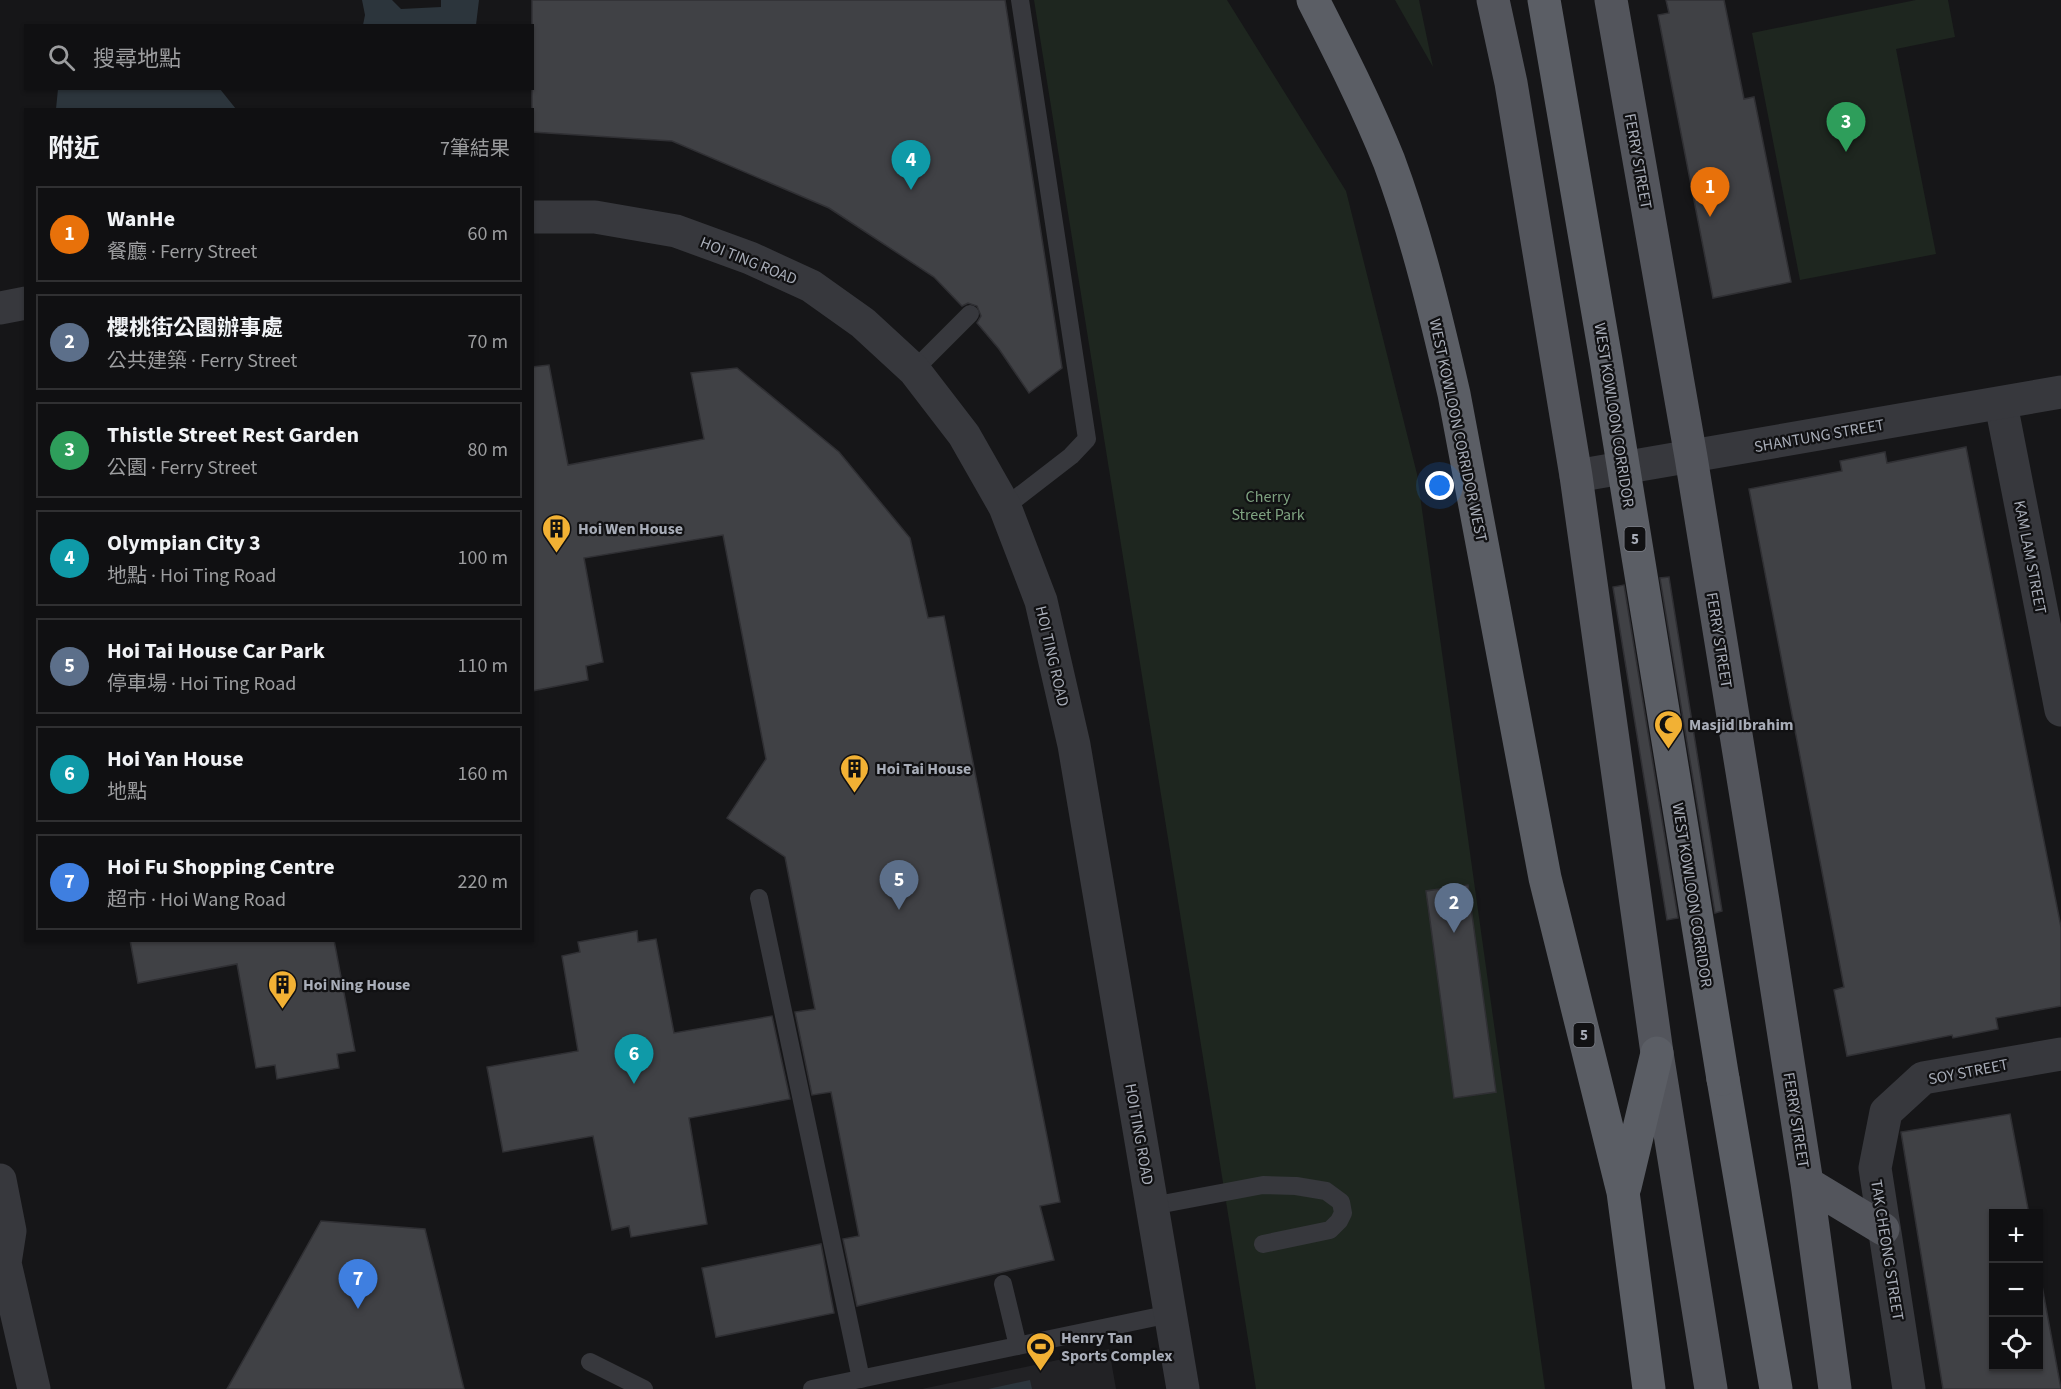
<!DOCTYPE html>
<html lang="zh-TW">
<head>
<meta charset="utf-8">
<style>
	body { margin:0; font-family:"Source Sans 3","Noto Sans TC",sans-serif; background:#19191b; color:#f1f3f6 }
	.controls { position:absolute; right:18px; bottom:18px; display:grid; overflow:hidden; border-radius:0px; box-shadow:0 2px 4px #0004 }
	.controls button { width:54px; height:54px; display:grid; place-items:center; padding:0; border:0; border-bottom:2px solid #303032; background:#101012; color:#f1f3f6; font:30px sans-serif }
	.you { position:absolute; left:1440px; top:486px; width:21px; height:21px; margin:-15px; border:4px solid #fff; border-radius:50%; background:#1a73e8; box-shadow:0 0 0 9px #1a73e833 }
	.badge { display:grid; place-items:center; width:39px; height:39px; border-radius:50%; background:#ea580c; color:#fff; font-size:20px; font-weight:700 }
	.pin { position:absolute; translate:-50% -50px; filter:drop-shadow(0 2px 3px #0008) }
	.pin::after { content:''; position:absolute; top:32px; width:21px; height:18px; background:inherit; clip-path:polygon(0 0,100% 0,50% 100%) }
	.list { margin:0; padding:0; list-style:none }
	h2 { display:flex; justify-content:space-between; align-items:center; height:78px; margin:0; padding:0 24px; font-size:26px }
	h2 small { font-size:20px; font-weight:400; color:#9c9d9f }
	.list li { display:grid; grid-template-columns:39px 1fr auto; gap:18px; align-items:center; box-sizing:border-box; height:96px; margin:0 12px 12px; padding:0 12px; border:2px solid #303032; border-radius:0px }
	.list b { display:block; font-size:22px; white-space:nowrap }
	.list p { margin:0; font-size:20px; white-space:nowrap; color:#9c9d9f }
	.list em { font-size:20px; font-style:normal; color:#9c9d9f }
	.icon { flex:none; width:33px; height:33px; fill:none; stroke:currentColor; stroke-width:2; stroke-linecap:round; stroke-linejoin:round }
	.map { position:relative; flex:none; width:2061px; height:1389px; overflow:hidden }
	.search { position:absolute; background:#101012; box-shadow:0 2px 4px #0004; left:24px; top:24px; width:510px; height:66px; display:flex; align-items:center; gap:15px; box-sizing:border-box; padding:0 21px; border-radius:0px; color:#9c9d9f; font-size:22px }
	.panel { position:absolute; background:#101012; box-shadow:0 2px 4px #0004; left:24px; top:108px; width:510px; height:834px; border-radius:0px }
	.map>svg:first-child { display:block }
	.built { fill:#222225 }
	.green { fill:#1e261f }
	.water { fill:#2c353c }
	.building { fill:#404145; stroke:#303034; stroke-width:1.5 }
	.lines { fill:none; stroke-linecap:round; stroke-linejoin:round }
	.service { stroke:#37383d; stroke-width:18 }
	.minor { stroke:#37383d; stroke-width:33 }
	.tertiary { stroke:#37383d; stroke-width:33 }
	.primary { stroke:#53555c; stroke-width:33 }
	.trunk { stroke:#5b5e65; stroke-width:33 }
	.trunk-bridge { stroke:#5b5e65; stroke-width:33 }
	.labels { text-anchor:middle; stroke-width:4.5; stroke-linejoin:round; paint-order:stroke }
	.shield { fill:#111113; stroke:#7b7e86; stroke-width:1.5 }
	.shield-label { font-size:15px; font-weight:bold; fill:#a8adb8 }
	.street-label { font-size:16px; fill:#a8adb8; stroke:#111113 }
	.park-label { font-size:16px; fill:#7fa381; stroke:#111113 }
	.poi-label { font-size:16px; font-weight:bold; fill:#a8adb8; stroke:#111113; text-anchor:start }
</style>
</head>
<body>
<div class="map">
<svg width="2061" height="1389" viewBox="0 0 2061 1389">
	<rect width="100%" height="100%" fill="#161618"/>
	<!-- built -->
	<path class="built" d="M 1109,1349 L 1116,1389 L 922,1389 Z"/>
	<!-- green -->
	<path class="green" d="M 1034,0 L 1227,0 L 1346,191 L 1417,474 L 1545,1389 L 1256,1389 Z
		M 1395,0 L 1419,0 L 1433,67 Z
		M 1916,0 L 1948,0 L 1955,37 L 1896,49 L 1936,254 L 1800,280 L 1752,33 Z"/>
	<!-- water -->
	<path class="water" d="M 362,0 L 392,0 L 401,9 L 441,7 L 441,0 L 479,0 L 476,25 L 363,25 L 365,15 Z
		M 220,89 L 236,109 L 56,109 L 58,89 Z
		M 1030,1380 L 1032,1389 L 988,1389 Z"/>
	<!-- building -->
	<path class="building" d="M 532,0 L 1005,0 L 1062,368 L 1029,393 L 999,349 L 977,323 L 981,316 L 977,306 L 968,303 L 962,306 L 934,277 L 829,208 L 672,141 L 532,132 Z
		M 1666,0 L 1724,0 L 1744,99 L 1754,97 L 1791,282 L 1713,298 L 1658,15 L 1669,13 Z
		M 549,365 L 568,465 L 704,439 L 691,373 L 737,368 L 839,452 L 910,538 L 928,618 L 944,616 L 1060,1202 L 1040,1206 L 1054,1260 L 857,1306 L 843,1239 L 859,1236 L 831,1092 L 812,1095 L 795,1012 L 815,1009 L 785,857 L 727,818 L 766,759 L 723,535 L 584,558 L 603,662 L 586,666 L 588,680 L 532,691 L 532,367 Z
		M 1966,447 L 2061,927 L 2061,1006 L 1996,1018 L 1998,1029 L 1953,1038 L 1952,1035 L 1847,1056 L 1834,990 L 1844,987 L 1749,489 L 1842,471 L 1840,461 L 1885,452 L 1887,463 Z
		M 1669,577 L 1722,911 L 1715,913 L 1660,578 Z
		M 1624,585 L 1678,918 L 1667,920 L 1613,587 Z
		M 1468,885 L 1496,1092 L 1454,1098 L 1426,891 Z
		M 637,931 L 638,942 L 656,939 L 674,1033 L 772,1016 L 790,1099 L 689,1118 L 707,1224 L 631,1237 L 629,1226 L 612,1230 L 593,1136 L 503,1152 L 487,1067 L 578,1051 L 562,956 L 580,952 L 578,942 Z
		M 130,940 L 334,940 L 355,1051 L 337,1054 L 339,1068 L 277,1079 L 275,1065 L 256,1068 L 237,964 L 138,983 Z
		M 2010,1114 L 2029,1214 L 1994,1214 L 1994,1366 L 2038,1366 L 2038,1264 L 2061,1389 L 1943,1389 L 1901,1132 Z
		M 321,1221 L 425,1229 L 464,1389 L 227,1389 Z
		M 821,1244 L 834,1313 L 716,1337 L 702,1268 Z"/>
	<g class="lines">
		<!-- service -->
		<path class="service" d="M 914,370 L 970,314
			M 1005,507 L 1071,456 L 1087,439 L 1020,0
			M 759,898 L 861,1379
			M 1152,1206 L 1263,1185 L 1296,1186 L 1326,1191 L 1341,1202 L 1343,1213 L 1339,1221 L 1330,1230 L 1263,1244
			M 1003,1284 L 1018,1346
			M 590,1362 L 644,1389
			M 812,1389 L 1170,1314"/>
		<!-- minor -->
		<path class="minor" d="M 532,217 L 595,217 L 676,231 L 750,258 L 811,286 L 863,323 L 914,370 L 964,435 L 1005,507 L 1041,601 L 1074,745 L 1183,1389
			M 0,308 L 26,303
			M 2001,404 L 2061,710
			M 1909,1389 L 1875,1168 L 1886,1112 L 1923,1078 L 2061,1054"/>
		<!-- tertiary -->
		<path class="tertiary" d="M 1576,476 L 2061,392
			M 0,1180 L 10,1231 L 5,1263 L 34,1389"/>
		<!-- primary -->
		<path class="primary" d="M 1493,0 L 1511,83 L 1576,476 L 1657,1053 L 1711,1389
			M 1611,0 L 1691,457 L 1763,901 L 1807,1183 L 1835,1389
			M 1807,1183 L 1883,1229"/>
		<!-- trunk -->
		<path class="trunk" d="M 1313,0 C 1340,53 1367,106 1389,161 C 1417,236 1436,316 1454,394 L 1545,878 L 1623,1192 L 1649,1389
			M 1723,1079 L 1776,1389
			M 1625,1187 L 1657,1053"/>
		<!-- trunk-bridge -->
		<path class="trunk-bridge" d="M 1544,0 L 1606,360 L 1723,1079"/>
	</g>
	<!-- icons -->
	<defs>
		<symbol id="building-pin" viewBox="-11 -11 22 30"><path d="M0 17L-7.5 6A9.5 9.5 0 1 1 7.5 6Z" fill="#f2b134" stroke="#111113"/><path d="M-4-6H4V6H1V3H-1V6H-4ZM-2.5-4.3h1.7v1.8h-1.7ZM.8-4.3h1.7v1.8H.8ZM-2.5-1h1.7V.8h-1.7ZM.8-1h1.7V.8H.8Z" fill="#111"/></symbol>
		<symbol id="mosque-pin" viewBox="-11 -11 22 30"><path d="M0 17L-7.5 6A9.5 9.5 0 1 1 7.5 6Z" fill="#f2b134" stroke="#111113"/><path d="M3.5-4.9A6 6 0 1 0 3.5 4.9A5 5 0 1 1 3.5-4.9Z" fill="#111"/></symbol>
		<symbol id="stadium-pin" viewBox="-11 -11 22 30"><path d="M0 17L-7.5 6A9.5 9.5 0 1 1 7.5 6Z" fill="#f2b134" stroke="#111113"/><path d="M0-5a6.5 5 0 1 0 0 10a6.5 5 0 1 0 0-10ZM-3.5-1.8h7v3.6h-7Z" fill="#111"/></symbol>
	</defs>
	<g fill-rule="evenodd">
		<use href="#building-pin" x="540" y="512" width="33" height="45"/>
		<use href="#mosque-pin" x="1652" y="708" width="33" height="45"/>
		<use href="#building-pin" x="838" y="752" width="33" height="45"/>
		<use href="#building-pin" x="266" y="968" width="33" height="45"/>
		<use href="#stadium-pin" x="1024" y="1330" width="33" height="45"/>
	</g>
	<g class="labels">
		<!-- shield labels -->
		<g class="shield">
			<rect x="1624.5" y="527" width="21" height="24" rx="4.5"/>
			<rect x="1573.5" y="1023" width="21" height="24" rx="4.5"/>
		</g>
		<g class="shield-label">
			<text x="1635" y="544">5</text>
			<text x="1584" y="1040">5</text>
		</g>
		<!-- street labels -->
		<g class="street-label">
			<text transform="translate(1639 161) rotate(80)" y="6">FERRY STREET</text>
			<text transform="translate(749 260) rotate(22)" y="6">HOI TING ROAD</text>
			<text transform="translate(1615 415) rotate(81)" y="6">WEST KOWLOON CORRIDOR</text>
			<text transform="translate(1459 430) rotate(78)" y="6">WEST KOWLOON CORRIDOR WEST</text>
			<text transform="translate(1819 435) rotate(-10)" y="6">SHANTUNG STREET</text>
			<text transform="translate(2031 557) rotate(79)" y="6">KAM LAM STREET</text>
			<text transform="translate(1720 640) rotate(81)" y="6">FERRY STREET</text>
			<text transform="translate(1053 656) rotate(77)" y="6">HOI TING ROAD</text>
			<text transform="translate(1693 895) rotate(81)" y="6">WEST KOWLOON CORRIDOR</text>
			<text transform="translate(1968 1071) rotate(-11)" y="6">SOY STREET</text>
			<text transform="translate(1797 1120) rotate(81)" y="6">FERRY STREET</text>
			<text transform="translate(1140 1134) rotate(80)" y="6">HOI TING ROAD</text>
			<text transform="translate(1888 1250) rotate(81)" y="6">TAK CHEONG STREET</text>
		</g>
		<!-- park labels -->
		<g class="park-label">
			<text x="1268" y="502">Cherry<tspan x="1268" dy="18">Street Park</tspan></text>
		</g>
		<!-- poi labels -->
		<g class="poi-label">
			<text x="578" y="534">Hoi Wen House</text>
			<text x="1689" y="730">Masjid Ibrahim</text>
			<text x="876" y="774">Hoi Tai House</text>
			<text x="303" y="990">Hoi Ning House</text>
			<text x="1061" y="1343">Henry Tan<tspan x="1061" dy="18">Sports Complex</tspan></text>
		</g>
	</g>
</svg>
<div class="controls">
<button>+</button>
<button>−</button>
<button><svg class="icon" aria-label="locate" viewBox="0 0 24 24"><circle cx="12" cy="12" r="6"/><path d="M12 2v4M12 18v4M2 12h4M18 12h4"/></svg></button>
</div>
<div class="you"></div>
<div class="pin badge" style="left:1710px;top:217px;background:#e8710a">1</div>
<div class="pin badge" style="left:1454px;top:933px;background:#5c6f8a">2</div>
<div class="pin badge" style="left:1846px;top:152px;background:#2e9e5b">3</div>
<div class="pin badge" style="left:911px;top:190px;background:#0f9aa8">4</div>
<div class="pin badge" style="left:899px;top:910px;background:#5c6f8a">5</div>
<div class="pin badge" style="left:634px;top:1084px;background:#0f9aa8">6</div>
<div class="pin badge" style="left:358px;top:1309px;background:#3f7fe0">7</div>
<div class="search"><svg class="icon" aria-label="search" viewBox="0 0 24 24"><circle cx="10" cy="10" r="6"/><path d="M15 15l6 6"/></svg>搜尋地點</div>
<section class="panel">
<h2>附近<small>7筆結果</small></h2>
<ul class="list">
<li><span class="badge" style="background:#e8710a">1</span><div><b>WanHe</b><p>餐廳 · Ferry Street</p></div><em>60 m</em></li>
<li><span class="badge" style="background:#5c6f8a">2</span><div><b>櫻桃街公園辦事處</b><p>公共建築 · Ferry Street</p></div><em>70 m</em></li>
<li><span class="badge" style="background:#2e9e5b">3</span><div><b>Thistle Street Rest Garden</b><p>公園 · Ferry Street</p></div><em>80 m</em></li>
<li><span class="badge" style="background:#0f9aa8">4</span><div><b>Olympian City 3</b><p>地點 · Hoi Ting Road</p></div><em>100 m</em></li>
<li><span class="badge" style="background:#5c6f8a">5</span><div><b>Hoi Tai House Car Park</b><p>停車場 · Hoi Ting Road</p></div><em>110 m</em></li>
<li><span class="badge" style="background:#0f9aa8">6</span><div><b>Hoi Yan House</b><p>地點</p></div><em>160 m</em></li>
<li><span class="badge" style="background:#3f7fe0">7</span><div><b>Hoi Fu Shopping Centre</b><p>超市 · Hoi Wang Road</p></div><em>220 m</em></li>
</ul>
</section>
</div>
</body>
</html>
